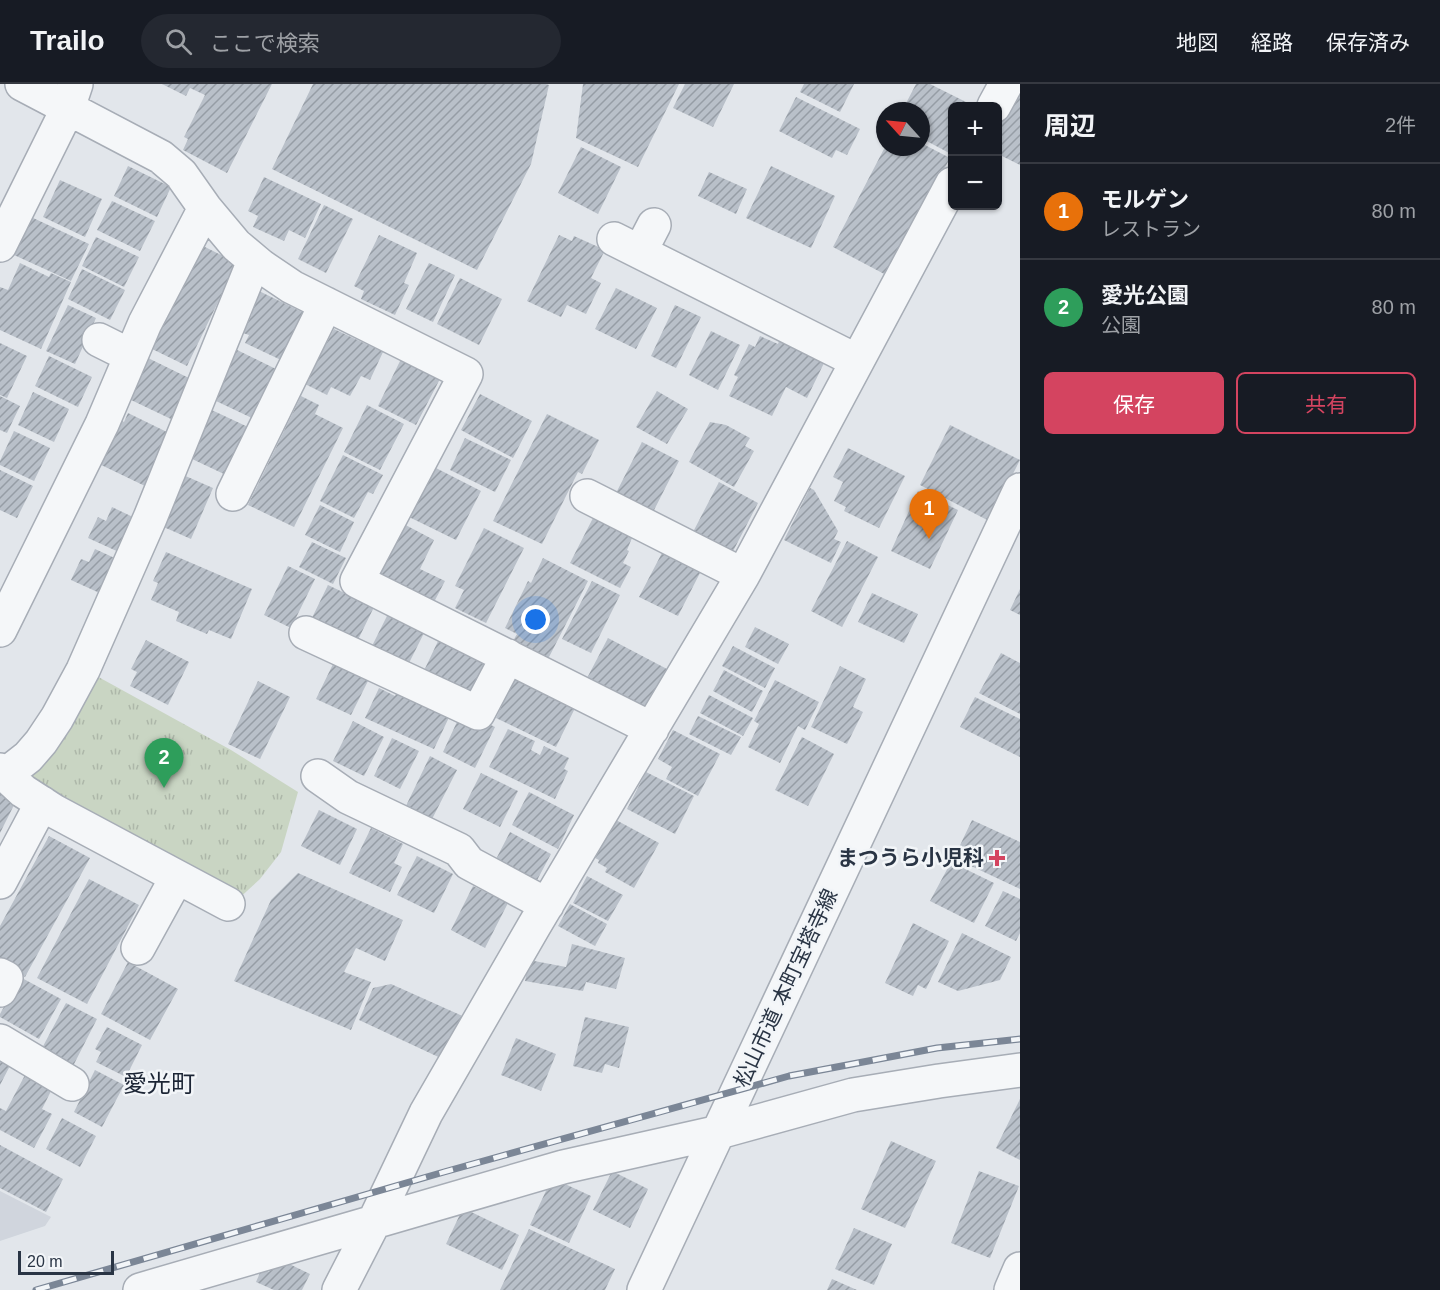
<!DOCTYPE html>
<html lang="ja">
<head>
<meta charset="utf-8">
<style>
	body { margin:0; font-family:Arial,"Noto Sans JP",sans-serif; background:#242831; color:#f1f3f6 }
	.controls { position:absolute; right:18px; top:18px; display:grid; overflow:hidden; border-radius:9px; box-shadow:0 2px 4px #0004 }
	.controls button { width:54px; height:54px; display:grid; place-items:center; padding:0; border:0; border-bottom:2px solid #363941; background:#171b24; color:#f1f3f6; font:30px sans-serif }
	.compass { position:absolute; left:876px; top:18px; width:54px; height:54px; border-radius:50%; background:#171b24; box-shadow:0 2px 4px #0004; rotate:297deg }
	.scale { position:absolute; left:18px; bottom:15px; width:96px; box-sizing:border-box; padding-left:6px; border:3px solid #293444; border-top:0; font-size:16px; line-height:21px; white-space:nowrap; color:#293444; -webkit-text-stroke:4px #f2f5f8; paint-order:stroke }
	.you { position:absolute; left:536px; top:536px; width:21px; height:21px; margin:-15px; border:4px solid #fff; border-radius:50%; background:#1a73e8; box-shadow:0 0 0 9px #1a73e833 }
	.badge { display:grid; place-items:center; width:39px; height:39px; border-radius:50%; background:#d44460; color:#fff; font-size:20px; font-weight:700 }
	.pin { position:absolute; translate:-50% -50px; filter:drop-shadow(0 2px 3px #0008) }
	.pin::after { content:''; position:absolute; top:32px; width:21px; height:18px; background:inherit; clip-path:polygon(0 0,100% 0,50% 100%) }
	.list { margin:0; padding:0; list-style:none }
	h2 { display:flex; justify-content:space-between; align-items:center; height:78px; margin:0; padding:0 24px; font-size:26px }
	h2 small { font-size:20px; font-weight:400; color:#9ea1a6 }
	.list li { display:grid; grid-template-columns:39px 1fr auto; gap:18px; align-items:center; box-sizing:border-box; height:96px; padding:0 24px; border-top:2px solid #363941 }
	.list b { display:block; font-size:22px; white-space:nowrap }
	.list p { margin:0; font-size:20px; white-space:nowrap; color:#9ea1a6 }
	.list em { font-size:20px; font-style:normal; color:#9ea1a6 }
	.actions { display:flex; gap:12px; padding:18px 24px }
	.actions a { flex:1; padding:14px 0; border:2px solid #d44460; border-radius:9px; text-align:center; font-size:21px; color:#d44460 }
	.actions .main { background:#d44460; color:#fff }
	.icon { flex:none; width:33px; height:33px; fill:none; stroke:currentColor; stroke-width:2; stroke-linecap:round; stroke-linejoin:round }
	.map { position:relative; flex:none; width:1020px; height:1206px; overflow:hidden }
	header { display:flex; align-items:center; gap:36px; box-sizing:border-box; height:84px; padding:0 30px; background:#171b24; border-bottom:2px solid #363941 }
	header strong { font-size:28px }
	nav { display:flex; gap:33px; margin-inline-start:auto; font-size:21px }
	.search { width:420px; height:54px; background:#242831; display:flex; align-items:center; gap:15px; box-sizing:border-box; padding:0 21px; border-radius:33px; color:#9ea1a6; font-size:22px }
	main { display:flex }
	aside { flex:1; background:#171b24 }
	.map>svg:first-child { display:block }
	.built { fill:#d0d5dd }
	.park { fill:url(#park-tufts) }
	.building { fill:url(#building-hatch) }
	.lines { fill:none; stroke-linecap:round; stroke-linejoin:round }
	.minor-casing { stroke:#a7adb6; stroke-width:36 }
	.minor { stroke:#f5f7f9; stroke-width:33 }
	.rail-casing { stroke:#7b8696; stroke-width:7 }
	.rail { stroke:#f2f5f8; stroke-width:4.5; stroke-dasharray:14; stroke-linecap:butt }
	.poi-dot { fill:#d44460; stroke:#f2f5f8; stroke-width:2 }
	.labels { text-anchor:middle; stroke-width:5; stroke-linejoin:round; paint-order:stroke }
	.poi-label { font-size:21px; font-weight:bold; fill:#293444; stroke:#f2f5f8; text-anchor:end }
	.street-label { font-size:21px; fill:#293444; stroke:#f2f5f8 }
	.quarter-label { font-size:24px; fill:#1c2535; stroke:#f2f5f8 }
</style>
</head>
<body>
<header>
<strong>Trailo</strong>
<div class="search"><svg class="icon" aria-label="search" viewBox="0 0 24 24"><circle cx="10" cy="10" r="6"/><path d="M15 15l6 6"/></svg>ここで検索</div>
<nav><a>地図</a><a>経路</a><a>保存済み</a></nav>
</header>
<main>
<div class="map">
<svg width="1020" height="1206" viewBox="0 0 1020 1206">
	<defs>
		<pattern id="park-tufts" width="24" height="20" patternUnits="userSpaceOnUse" patternTransform="scale(1.5)"><rect width="24" height="20" fill="#c9d5c3"/><path d="M3 7l-1-3M5 7V3M7 7l1-3M15 17l-1-3M17 17v-4M19 17l1-3" fill="none" stroke="#adb7a9"/></pattern>
		<pattern id="building-hatch" width="6" height="6" patternUnits="userSpaceOnUse" patternTransform="scale(1.5)"><rect width="6" height="6" fill="#b9c0c9"/><path d="M-1 1l2-2M0 6l6-6M5 7l2-2" fill="none" stroke="#969da5"/></pattern>
	</defs>
	<rect width="100%" height="100%" fill="#e2e6eb"/>
	<!-- built -->
	<path class="built" d="M 0,1107 L 51,1133 L 45,1142 L 0,1157 Z"/>
	<!-- park -->
	<path class="park" d="M 93,590 L 231,666 L 298,708 L 281,768 L 260,795 L 235,818 L 31,700 L 34,683 Z"/>
	<!-- building -->
	<path class="building" d="M 162,0 L 272,0 L 227,89 L 183,66 L 188,55 L 184,53 L 205,11 L 190,4 L 186,12 Z
		M 313,0 L 546,0 L 549,1 L 531,80 L 477,186 L 272,85 Z
		M 583,0 L 679,0 L 638,83 L 576,54 Z
		M 685,0 L 734,0 L 713,43 L 673,24 Z
		M 804,0 L 854,0 L 840,28 L 800,8 Z
		M 916,0 L 930,0 L 974,22 L 952,22 L 952,66 L 951,70 L 921,54 L 921,27 L 902,27 Z
		M 1017,7 L 1020,9 L 1020,81 L 998,70 L 998,45 Z
		M 796,13 L 860,45 L 847,71 L 836,66 L 832,74 L 779,47 Z
		M 921,59 L 950,74 L 888,192 L 833,163 L 885,63 L 921,63 Z
		M 581,63 L 621,83 L 598,130 L 558,109 Z
		M 128,82 L 171,103 L 157,133 L 114,112 Z
		M 771,82 L 835,112 L 811,164 L 746,134 Z
		M 709,88 L 747,105 L 736,130 L 698,112 Z
		M 264,93 L 321,120 L 305,154 L 289,146 L 284,157 L 253,143 L 258,132 L 248,127 Z
		M 60,96 L 102,115 L 85,153 L 43,133 Z
		M 112,117 L 155,137 L 140,167 L 97,146 Z
		M 324,121 L 353,135 L 326,189 L 298,175 Z
		M 31,133 L 89,160 L 71,197 L 14,171 Z
		M 379,151 L 417,169 L 404,199 L 409,201 L 395,231 L 361,215 L 364,207 L 354,202 Z
		M 559,151 L 572,157 L 574,152 L 605,166 L 591,194 L 601,199 L 586,230 L 567,221 L 561,233 L 527,217 Z
		M 96,153 L 139,173 L 124,203 L 82,182 Z
		M 199,160 L 237,179 L 187,282 L 148,263 Z
		M 20,179 L 49,193 L 51,189 L 71,198 L 41,265 L 0,246 L 0,203 L 8,206 Z
		M 429,179 L 455,191 L 433,238 L 406,225 Z
		M 82,185 L 125,206 L 110,236 L 68,215 Z
		M 460,194 L 502,215 L 479,261 L 437,240 Z
		M 616,204 L 657,224 L 636,265 L 595,245 Z
		M 257,206 L 304,229 L 281,276 L 245,259 L 249,251 L 243,249 L 252,230 L 247,227 Z
		M 68,221 L 96,234 L 75,280 L 46,267 Z
		M 675,221 L 701,233 L 676,284 L 651,272 Z
		M 334,245 L 383,268 L 370,296 L 361,292 L 350,312 L 331,303 L 327,311 L 301,298 L 319,259 L 325,262 Z
		M 711,247 L 740,261 L 718,306 L 689,291 Z
		M 760,252 L 778,260 L 779,257 L 824,279 L 807,314 L 786,303 L 772,332 L 729,312 L 738,293 L 734,291 L 749,260 L 755,263 Z
		M 0,259 L 27,272 L 7,314 L 0,311 Z
		M 229,262 L 278,286 L 254,335 L 216,317 L 220,307 L 215,304 Z
		M 49,272 L 92,293 L 78,323 L 35,302 Z
		M 402,273 L 441,293 L 416,341 L 378,322 Z
		M 148,274 L 193,296 L 173,336 L 129,315 Z
		M 657,307 L 688,325 L 667,360 L 636,343 Z
		M 33,308 L 69,325 L 54,358 L 18,341 Z
		M 480,310 L 532,337 L 513,374 L 461,346 Z
		M 0,312 L 20,322 L 7,349 L 0,346 Z
		M 301,312 L 319,321 L 315,330 L 343,344 L 294,443 L 248,421 Z
		M 201,321 L 248,343 L 226,391 L 190,374 Z
		M 367,321 L 404,340 L 380,386 L 344,368 Z
		M 128,329 L 169,349 L 145,402 L 95,378 L 116,334 L 124,338 Z
		M 547,330 L 599,356 L 582,390 L 578,388 L 542,460 L 493,437 Z
		M 710,338 L 726,341 L 750,354 L 745,362 L 754,367 L 734,403 L 689,378 Z
		M 950,341 L 1020,376 L 989,437 L 920,401 Z
		M 14,347 L 50,364 L 34,397 L 0,381 L 0,377 Z
		M 465,354 L 511,376 L 495,408 L 450,386 Z
		M 642,358 L 679,377 L 650,434 L 613,415 Z
		M 848,364 L 905,392 L 879,444 L 844,427 L 846,423 L 834,417 L 843,398 L 833,393 Z
		M 343,371 L 383,391 L 373,410 L 368,408 L 354,434 L 320,417 Z
		M 434,383 L 481,407 L 456,456 L 409,433 Z
		M 0,386 L 33,402 L 17,434 L 0,426 Z
		M 181,390 L 213,404 L 191,455 L 159,441 Z
		M 719,398 L 758,419 L 729,475 L 693,448 Z
		M 810,404 L 814,406 L 838,447 L 834,455 L 841,458 L 831,479 L 784,456 Z
		M 918,407 L 958,426 L 930,485 L 891,467 Z
		M 320,421 L 354,438 L 340,468 L 305,451 Z
		M 112,423 L 137,435 L 121,469 L 88,454 L 98,433 L 106,437 Z
		M 593,434 L 632,454 L 627,466 L 629,467 L 623,479 L 631,483 L 620,504 L 570,479 Z
		M 398,437 L 434,456 L 420,485 L 445,497 L 433,520 L 372,489 Z
		M 484,444 L 524,464 L 486,539 L 455,524 L 464,506 L 455,502 Z
		M 847,457 L 878,473 L 842,543 L 811,527 Z
		M 312,458 L 346,474 L 333,500 L 299,483 Z
		M 95,465 L 119,476 L 104,511 L 71,496 L 81,475 L 89,478 Z
		M 663,467 L 701,487 L 678,532 L 639,513 Z
		M 166,468 L 252,505 L 231,555 L 209,546 L 207,550 L 176,537 L 179,528 L 151,516 L 158,499 L 153,497 Z
		M 543,474 L 588,497 L 548,575 L 513,557 L 517,550 L 505,544 L 528,497 L 531,499 Z
		M 288,482 L 315,495 L 291,544 L 264,531 Z
		M 592,497 L 620,511 L 591,569 L 562,555 Z
		M 328,501 L 374,523 L 355,562 L 309,540 Z
		M 1020,505 L 1020,531 L 1010,526 Z
		M 872,509 L 918,530 L 904,559 L 858,538 Z
		M 390,526 L 426,545 L 405,587 L 369,568 Z
		M 755,543 L 789,560 L 778,580 L 745,563 Z
		M 608,554 L 667,585 L 645,626 L 586,596 Z
		M 439,555 L 488,579 L 470,617 L 421,593 Z
		M 146,556 L 189,578 L 168,621 L 130,602 L 137,588 L 131,585 Z
		M 733,562 L 775,584 L 765,604 L 722,582 Z
		M 1001,569 L 1020,579 L 1020,630 L 979,609 Z
		M 334,578 L 369,595 L 351,631 L 316,615 Z
		M 840,582 L 866,595 L 853,623 L 863,628 L 847,660 L 811,643 Z
		M 724,586 L 763,607 L 752,628 L 713,607 Z
		M 516,591 L 577,620 L 556,663 L 496,634 Z
		M 775,596 L 819,618 L 805,646 L 798,642 L 780,679 L 748,663 L 759,640 L 754,637 Z
		M 258,597 L 290,613 L 260,675 L 228,660 Z
		M 399,602 L 452,627 L 434,665 L 365,634 L 379,604 L 395,612 Z
		M 709,611 L 753,634 L 743,652 L 700,629 Z
		M 975,613 L 1020,635 L 1020,673 L 960,643 Z
		M 462,627 L 495,643 L 475,684 L 443,668 Z
		M 698,632 L 741,653 L 731,671 L 689,650 Z
		M 353,637 L 384,653 L 364,692 L 333,677 Z
		M 508,645 L 535,657 L 531,666 L 540,671 L 544,662 L 569,674 L 564,685 L 568,687 L 555,715 L 489,683 Z
		M 673,646 L 720,670 L 698,712 L 666,695 L 672,683 L 658,675 Z
		M 802,653 L 834,670 L 808,722 L 775,706 Z
		M 392,654 L 419,667 L 400,705 L 374,692 Z
		M 430,672 L 457,686 L 430,739 L 404,726 Z
		M 646,688 L 694,712 L 675,750 L 627,725 Z
		M 481,689 L 518,707 L 500,743 L 463,725 Z
		M 529,708 L 574,731 L 558,765 L 512,741 Z
		M 0,709 L 16,717 L 0,749 Z
		M 319,726 L 357,745 L 340,781 L 301,762 Z
		M 616,736 L 659,759 L 634,804 L 605,788 L 607,784 L 598,779 L 599,776 L 595,774 Z
		M 972,736 L 1020,758 L 1020,805 L 954,774 Z
		M 371,744 L 403,760 L 394,779 L 402,783 L 390,808 L 349,789 Z
		M 510,748 L 551,770 L 535,800 L 494,779 Z
		M 49,752 L 90,774 L 25,893 L 0,879 L 0,842 Z
		M 417,772 L 453,790 L 434,829 L 397,811 Z
		M 951,778 L 994,799 L 974,839 L 930,817 Z
		M 298,789 L 403,836 L 385,877 L 356,864 L 344,888 L 371,898 L 351,946 L 234,897 L 271,816 Z
		M 587,792 L 623,811 L 608,837 L 573,819 Z
		M 89,795 L 139,821 L 87,920 L 37,894 Z
		M 473,802 L 508,819 L 485,864 L 451,846 Z
		M 1003,807 L 1020,815 L 1020,849 L 1016,857 L 985,842 Z
		M 570,820 L 607,840 L 595,862 L 558,842 Z
		M 913,839 L 949,857 L 926,905 L 918,901 L 913,912 L 885,899 Z
		M 962,849 L 1011,873 L 1000,896 L 958,907 L 938,898 Z
		M 572,860 L 625,874 L 616,905 L 586,898 L 583,907 L 525,897 L 529,876 L 566,883 Z
		M 128,878 L 178,905 L 150,956 L 101,930 Z
		M 20,893 L 61,915 L 39,955 L 0,933 L 0,930 Z
		M 391,900 L 467,934 L 447,977 L 359,936 L 373,904 Z
		M 66,919 L 97,935 L 72,984 L 40,968 Z
		M 585,933 L 629,943 L 619,984 L 605,980 L 602,989 L 573,982 Z
		M 107,943 L 142,961 L 126,993 L 96,978 L 101,968 L 95,965 Z
		M 516,954 L 556,970 L 541,1007 L 501,991 Z
		M 0,969 L 13,976 L 0,1001 Z
		M 95,986 L 124,1001 L 102,1043 L 74,1028 Z
		M 25,991 L 52,1005 L 42,1025 L 52,1030 L 34,1064 L 0,1046 L 0,1024 L 6,1027 Z
		M 1020,1015 L 1020,1076 L 996,1064 Z
		M 62,1034 L 96,1052 L 80,1083 L 46,1065 Z
		M 891,1057 L 936,1077 L 905,1144 L 861,1125 Z
		M 0,1061 L 63,1095 L 46,1128 L 0,1104 Z
		M 612,1087 L 648,1105 L 630,1144 L 593,1126 Z
		M 979,1087 L 1019,1102 L 990,1174 L 951,1159 Z
		M 552,1094 L 591,1112 L 569,1159 L 530,1141 Z
		M 463,1124 L 519,1151 L 502,1186 L 446,1160 Z
		M 854,1144 L 892,1160 L 874,1201 L 835,1185 Z
		M 529,1145 L 615,1185 L 605,1206 L 500,1206 Z
		M 281,1176 L 310,1190 L 302,1206 L 274,1206 L 256,1198 L 262,1184 L 269,1188 L 272,1180 Z
		M 832,1195 L 857,1206 L 827,1206 Z"/>
	<g class="lines">
		<defs>
			<path id="minor" d="M 22,0 L 161,73 L 181,90 L 205,124 L 236,161 L 261,182 L 292,203 L 466,290 L 357,497 L 652,645
				M 994,22 L 1006,0
				M 614,155 L 857,277
				M 0,161 L 68,24 L 76,0
				M 640,168 L 654,141
				M 99,256 L 131,272
				M 233,410 L 326,220
				M 587,412 L 743,491
				M 0,546 L 102,340 L 145,239 L 205,124
				M 306,549 L 478,629 L 508,572
				M 0,686 L 23,707 L 54,727 L 228,820
				M 5,691 L 28,673 L 41,658 L 57,634 L 83,586 L 150,434 L 254,177
				M 318,692 L 348,713 L 459,766 L 469,779 L 547,821
				M 0,798 L 42,719
				M 138,864 L 177,793
				M 0,891 L 6,894 L 0,906
				M 0,957 L 72,1000
				M 140,1206 L 563,1083 L 719,1048 L 853,1011 L 939,997 L 1020,986
				M 339,1206 L 374,1138 L 426,1029 L 534,842 L 743,491 L 952,100
				M 644,1206 L 1020,406
				M 1011,1206 L 1020,1185"/>
		</defs>
		<!-- minor casing -->
		<use href="#minor" class="minor-casing"/>
		<!-- minor -->
		<use href="#minor" class="minor"/>
		<defs>
			<path id="rail" d="M 36,1206 L 444,1088 L 789,992 L 937,964 L 1020,955"/>
		</defs>
		<!-- rail casing -->
		<use href="#rail" class="rail-casing"/>
		<!-- rail -->
		<use href="#rail" class="rail"/>
	</g>
	<!-- markers -->
	<path class="poi-dot" d="M994 765h6v6h6v6h-6v6h-6v-6h-6v-6h6z"/>
	<g class="labels">
		<!-- poi labels -->
		<g class="poi-label">
			<text x="984" y="781">まつうら小児科</text>
		</g>
		<!-- street labels -->
		<g class="street-label">
			<text transform="translate(786 904) rotate(-65)" y="7">松山市道 本町宝塔寺線</text>
		</g>
		<!-- quarter labels -->
		<g class="quarter-label">
			<text x="159" y="1008">愛光町</text>
		</g>
	</g>
</svg>
<div class="controls">
<button>+</button>
<button>−</button>
</div>
<svg class="compass" viewBox="-18 -18 36 36"><path d="M0-13l5 13h-10z" fill="#e53935"/><path d="M0 13l5-13h-10z" fill="#9ea1a6"/></svg>
<div class="scale">20 m</div>
<div class="you"></div>
<div class="pin badge" style="left:929px;top:455px;background:#e8710a">1</div>
<div class="pin badge" style="left:164px;top:704px;background:#2e9e5b">2</div>
</div>
<aside>
<h2>周辺<small>2件</small></h2>
<ul class="list">
<li><span class="badge" style="background:#e8710a">1</span><div><b>モルゲン</b><p>レストラン</p></div><em>80 m</em></li>
<li><span class="badge" style="background:#2e9e5b">2</span><div><b>愛光公園</b><p>公園</p></div><em>80 m</em></li>
</ul>
<div class="actions"><a class="main">保存</a><a>共有</a></div>
</aside>
</main>
</body>
</html>
